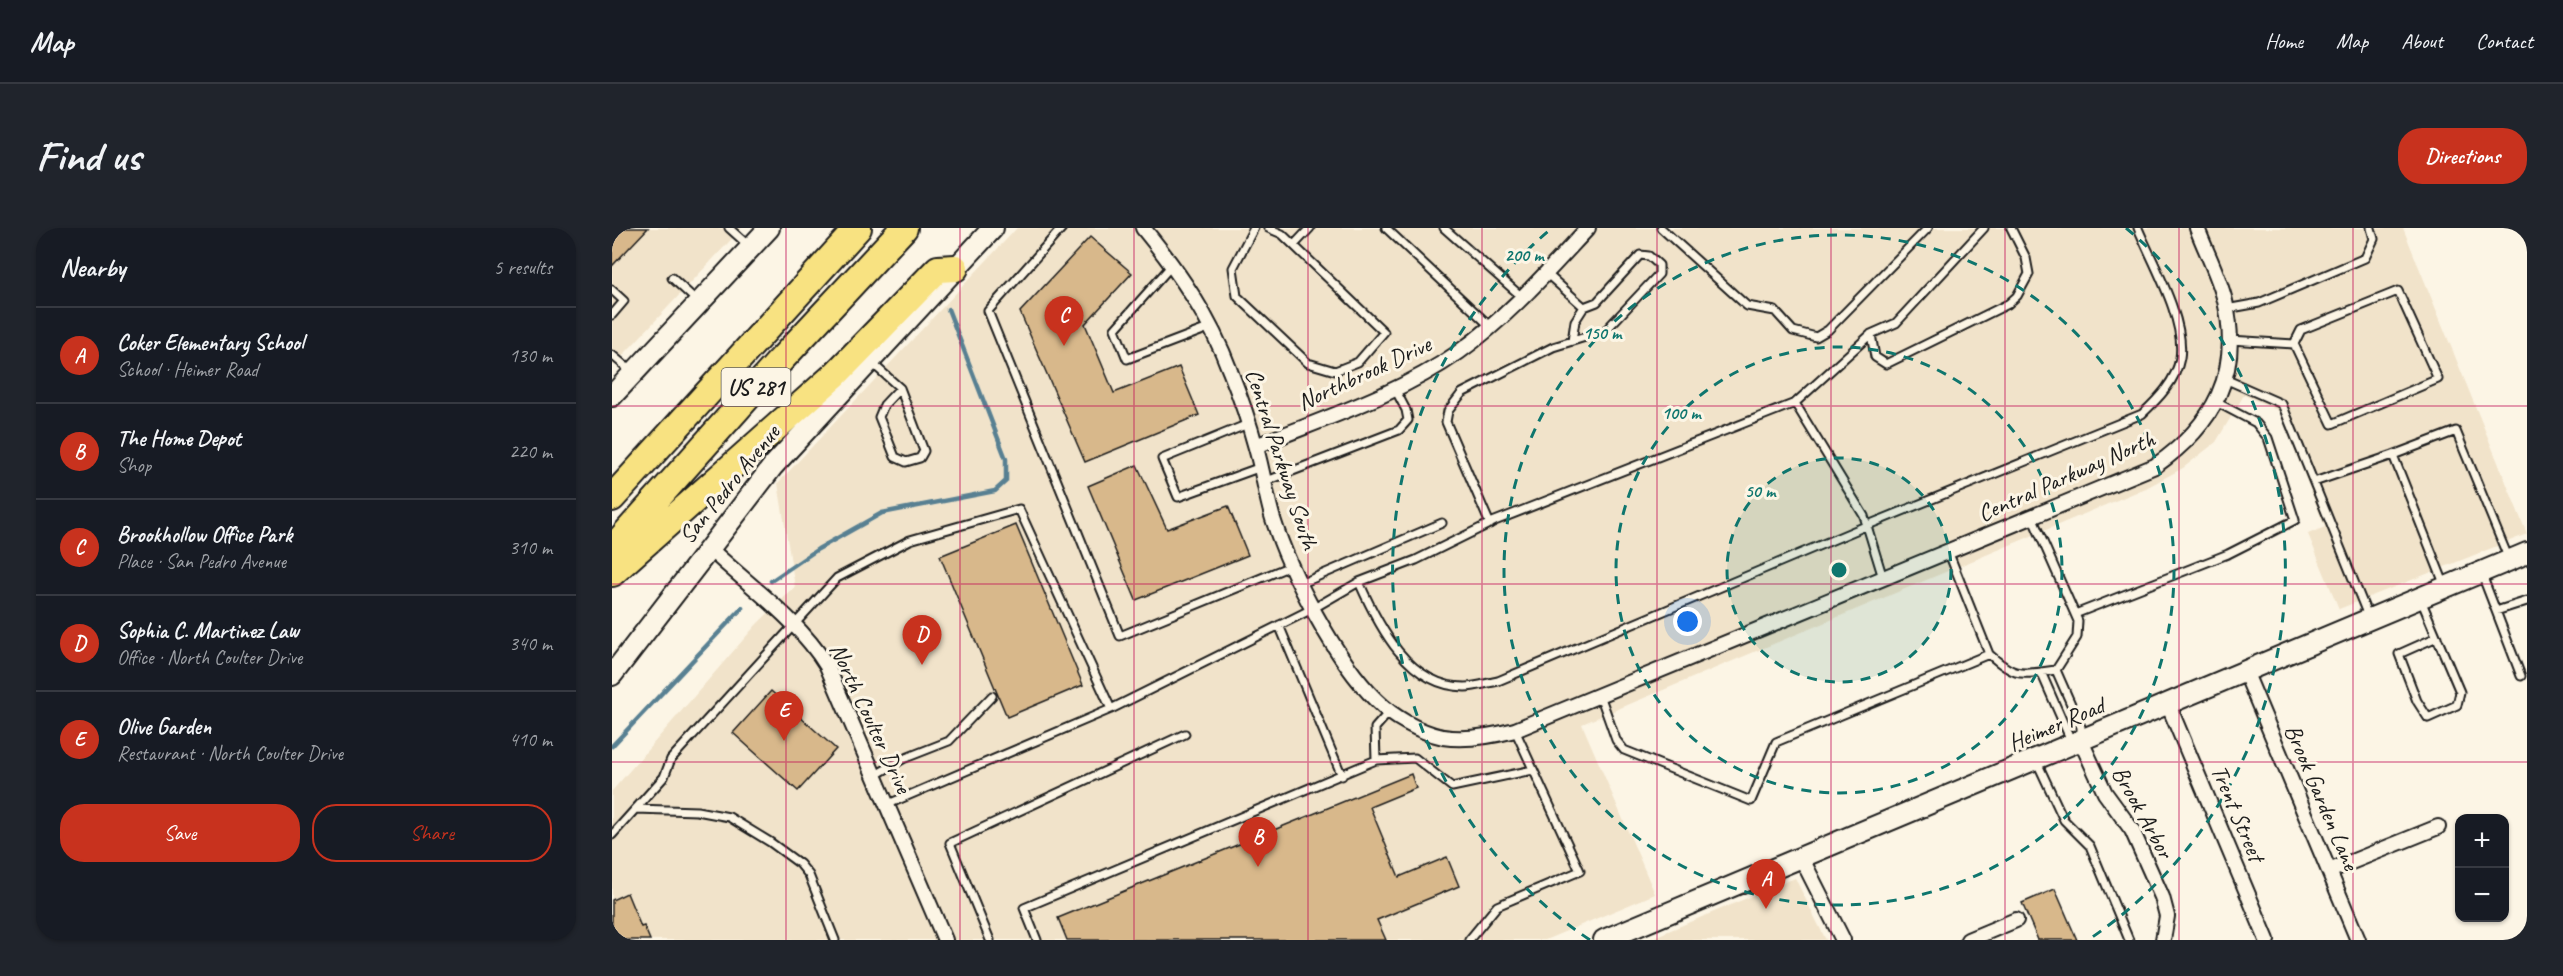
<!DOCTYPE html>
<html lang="en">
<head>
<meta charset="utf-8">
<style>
	body { margin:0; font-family:Caveat,sans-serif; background:#20242c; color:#f1f3f6 }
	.controls { position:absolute; right:18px; bottom:18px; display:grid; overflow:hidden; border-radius:12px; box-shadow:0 2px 4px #0004 }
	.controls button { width:54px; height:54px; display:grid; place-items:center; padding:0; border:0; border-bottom:2px solid #363941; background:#171b24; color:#f1f3f6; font:30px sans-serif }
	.you { position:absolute; left:1076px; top:394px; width:21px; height:21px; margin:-15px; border:4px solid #fff; border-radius:50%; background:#1a73e8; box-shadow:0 0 0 9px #1a73e833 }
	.badge { display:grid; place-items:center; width:39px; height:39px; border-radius:50%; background:#c8321e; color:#fff; font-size:20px; font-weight:700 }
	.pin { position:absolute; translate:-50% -50px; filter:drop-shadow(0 2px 3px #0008) }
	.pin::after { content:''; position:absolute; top:32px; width:21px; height:18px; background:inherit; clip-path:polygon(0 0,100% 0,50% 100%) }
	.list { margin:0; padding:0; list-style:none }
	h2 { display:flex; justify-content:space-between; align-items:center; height:78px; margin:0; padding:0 24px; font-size:26px }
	h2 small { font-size:20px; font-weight:400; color:#9ea1a6 }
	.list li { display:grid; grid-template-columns:39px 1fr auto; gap:18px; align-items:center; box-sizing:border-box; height:96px; padding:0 24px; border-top:2px solid #363941 }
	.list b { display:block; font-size:22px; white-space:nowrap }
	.list p { margin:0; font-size:20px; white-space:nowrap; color:#9ea1a6 }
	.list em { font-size:20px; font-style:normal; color:#9ea1a6 }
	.actions { display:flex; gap:12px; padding:18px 24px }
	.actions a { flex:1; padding:14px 0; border:2px solid #c8321e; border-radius:24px; text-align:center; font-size:21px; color:#c8321e }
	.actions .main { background:#c8321e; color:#fff }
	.map { position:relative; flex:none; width:1915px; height:712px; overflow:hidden; border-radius:24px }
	header { display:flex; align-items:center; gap:36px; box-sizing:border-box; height:84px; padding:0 30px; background:#171b24; border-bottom:2px solid #363941 }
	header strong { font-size:28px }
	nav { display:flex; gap:33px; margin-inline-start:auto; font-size:21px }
	.intro { display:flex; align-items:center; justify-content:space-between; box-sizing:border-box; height:144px; padding:0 36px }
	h1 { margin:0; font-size:42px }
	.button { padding:15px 27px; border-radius:24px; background:#c8321e; color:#fff; font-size:21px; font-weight:700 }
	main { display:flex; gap:36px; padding:0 36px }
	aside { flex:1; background:#171b24; border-radius:24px; box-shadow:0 2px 4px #0004 }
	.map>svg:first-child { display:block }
	.built { fill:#f1e3ca }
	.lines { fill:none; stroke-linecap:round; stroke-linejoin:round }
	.stream { stroke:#598092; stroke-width:4.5 }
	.building { fill:#d8b88b; stroke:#1c1c1c; stroke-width:1.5 }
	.lane-casing { stroke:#1c1c1c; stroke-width:11 }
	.street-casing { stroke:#1c1c1c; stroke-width:18 }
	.secondary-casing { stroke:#1c1c1c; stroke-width:24 }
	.highway-casing { stroke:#1c1c1c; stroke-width:30 }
	.lane { stroke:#fcf5e5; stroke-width:7 }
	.street { stroke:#fcf5e5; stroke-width:14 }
	.secondary { stroke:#fcf5e5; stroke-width:20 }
	.highway { stroke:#f8e281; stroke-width:26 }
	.grid { fill:none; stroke:#c2185b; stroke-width:1.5; stroke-opacity:0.55 }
	.ring { fill:none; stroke:#0f766e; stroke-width:3; stroke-dasharray:10 8 }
	.labels { text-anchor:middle; stroke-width:6; stroke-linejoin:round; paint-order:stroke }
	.shield { fill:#fcf5e5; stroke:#5f5d58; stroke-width:1.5 }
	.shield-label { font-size:22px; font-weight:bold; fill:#1c1c1c }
	.street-label { font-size:24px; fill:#1c1c1c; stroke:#fcf5e5 }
	.centre { fill:#0f766e; stroke:#fcf5e5; stroke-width:3 }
	.ring-label { font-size:18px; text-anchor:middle; font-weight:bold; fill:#0f766e; stroke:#fcf5e5; stroke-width:6; stroke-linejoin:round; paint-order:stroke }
</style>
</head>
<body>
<header>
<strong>Map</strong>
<nav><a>Home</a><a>Map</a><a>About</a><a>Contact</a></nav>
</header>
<div class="intro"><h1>Find us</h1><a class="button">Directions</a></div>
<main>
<aside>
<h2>Nearby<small>5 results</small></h2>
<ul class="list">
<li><span class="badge">A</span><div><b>Coker Elementary School</b><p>School · Heimer Road</p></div><em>130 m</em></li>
<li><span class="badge">B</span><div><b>The Home Depot</b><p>Shop</p></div><em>220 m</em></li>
<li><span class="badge">C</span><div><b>Brookhollow Office Park</b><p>Place · San Pedro Avenue</p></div><em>310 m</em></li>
<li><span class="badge">D</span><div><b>Sophia C. Martinez Law</b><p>Office · North Coulter Drive</p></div><em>340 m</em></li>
<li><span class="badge">E</span><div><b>Olive Garden</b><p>Restaurant · North Coulter Drive</p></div><em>410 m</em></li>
</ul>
<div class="actions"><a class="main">Save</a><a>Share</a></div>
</aside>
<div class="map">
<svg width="1915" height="712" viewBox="0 0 1915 712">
	<rect width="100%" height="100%" fill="#fcf5e5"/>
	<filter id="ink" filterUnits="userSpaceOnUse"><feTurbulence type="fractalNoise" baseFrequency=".0167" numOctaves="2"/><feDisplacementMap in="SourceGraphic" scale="12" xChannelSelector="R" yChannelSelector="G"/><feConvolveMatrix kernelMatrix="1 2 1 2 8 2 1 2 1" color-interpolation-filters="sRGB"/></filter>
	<g filter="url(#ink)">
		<!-- built -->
		<path class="built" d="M 0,0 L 130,0 L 0,139 Z
			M 405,0 L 1791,0 L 1915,306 L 1727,381 L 1696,306 L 1713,299 L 1667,183 L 1632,167 L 1604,214 L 1571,240 L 1534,260 L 970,496 L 1043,666 L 933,712 L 0,712 L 0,563 L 144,397 L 183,359 L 166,255 Z
			M 1183,650 L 1214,712 L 1035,712 Z"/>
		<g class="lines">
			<!-- stream -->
			<path class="stream" d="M 159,353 L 206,321 L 270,285 L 383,263 L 394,253 L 394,231 L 336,81
				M 0,518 L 130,380"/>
		</g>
		<!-- building -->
		<path class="building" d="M 0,0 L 36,0 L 0,38 Z
			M 478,9 L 520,45 L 473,96 L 502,165 L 567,139 L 587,187 L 473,234 L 408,84 Z
			M 525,237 L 555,301 L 616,278 L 636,327 L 524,372 L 476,258 Z
			M 404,297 L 471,457 L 395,489 L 328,328 Z
			M 159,463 L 224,521 L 186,563 L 121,505 Z
			M 799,546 L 804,560 L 758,579 L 787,649 L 835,629 L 847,658 L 765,692 L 774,712 L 455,712 L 446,690 Z
			M 1443,661 L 1465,712 L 1426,712 L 1410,675 Z
			M 15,665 L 29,699 L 32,698 L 38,712 L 0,712 L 4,710 L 0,699 L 0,672 Z"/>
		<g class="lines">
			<defs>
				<path id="lane" d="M 117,0 L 137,18
					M 450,0 L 376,83 L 508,408 L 681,337
					M 642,0 L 621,40 L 625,68 L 696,135 L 723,143 L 746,134 L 772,104 L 670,6 L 656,0
					M 774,0 L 879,99
					M 832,0 L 910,69
					M 1049,0 L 1135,78 L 1163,83 L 1181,103 L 1204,109 L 1216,102 L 1316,0
					M 682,17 L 698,0
					M 560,37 L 503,101 L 515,131 L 599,99
					M 60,50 L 85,73
					M 0,62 L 12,73 L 0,87
					M 1614,81 L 1647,75 L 1753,30 L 1762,11 L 1759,0
					M 1259,106 L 1263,129 L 1274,136 L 1396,76 L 1405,68 L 1417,46 L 1414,30 L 1399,0
					M 1618,112 L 1682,116 L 1689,102 L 1786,63 L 1826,151 L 1720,196 L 1682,116
					M 960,113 L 963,93 L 972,79
					M 0,127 L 19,143
					M 260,135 L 288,160 L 312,223 L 308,230 L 294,234 L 283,229 L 267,189 L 272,177 L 288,160
					M 1613,151 L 1670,176 L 1756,388
					M 1183,175 L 1252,288 L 1271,350
					M 636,196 L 550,231 L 566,269 L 649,239
					M 1781,227 L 1844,203 L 1896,329
					M 652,254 L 787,202 L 796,192 L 794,182 L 783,161
					M 1702,254 L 1781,227 L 1833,358
					M 878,296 L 834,194 L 836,183 L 850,165 L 941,119 L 993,103 L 1047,46 L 1047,37 L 1037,28 L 1028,27 L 985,74 L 972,79 L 934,45
					M 1870,347 L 1884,383 L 1915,373
					M 747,354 C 767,399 797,459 853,459 C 864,459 875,455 886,453 L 1256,297 L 1530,186 C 1546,171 1564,153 1568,130 C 1574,92 1541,36 1526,0
					M 688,356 L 830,295
					M 1809,372 L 1848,464 L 1845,477 L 1816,490 L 1805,473 L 1787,426 L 1825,409
					M 1884,383 L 1909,448
					M 1463,386 L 1616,326 L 1683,292 L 1656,210 L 1644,195 L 1604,174
					M 667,397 L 730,548
					M 1377,426 C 1405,451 1408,446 1444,442 L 1465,409 L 1466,393 L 1420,289
					M 1429,444 L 1457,508 L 1469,513 L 1469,499 L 1444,442
					M 988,467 L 1004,512 L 1012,522 L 1139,573 L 1164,514 L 1377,426 L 1336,323
					M 764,532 L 803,530 L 840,559 L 921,542
					M 1424,532 L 1452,592 L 1478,618 L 1517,712
					M 262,548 L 291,531 L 337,513 L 380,468
					M 274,577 L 499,481 L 702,380 L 747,354 L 804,332 L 883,293 L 1183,175 L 1259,106 L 1284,95 L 1372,0
					M 24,581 L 85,583 L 117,589 L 158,614 L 188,636 L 197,647 L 223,712
					M 0,607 L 52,549 L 59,531 L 225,350 L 298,312 L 407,281 L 499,481
					M 378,712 L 338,615 L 573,506
					M 425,712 L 412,680 L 764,532 L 763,500 L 778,483
					M 857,712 L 885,678 L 968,643 L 903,502"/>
				<path id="street" d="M 531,0 C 567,44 598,89 618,143 C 628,168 637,194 644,220 C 651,244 654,268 661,291 C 678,345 724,433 764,472 C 781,489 807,504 831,509 C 855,513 880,508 903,502 L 1543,238 C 1602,197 1630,145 1613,73 C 1607,48 1594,24 1585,0
					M 644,218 C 713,190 786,167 847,124 C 896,89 935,44 976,0
					M 97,320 C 137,358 186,391 215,438 L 333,712
					M 1633,443 L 1746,712
					M 1556,476 L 1655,712
					M 1469,513 L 1493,565 L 1520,602 L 1550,669 L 1555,688 L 1551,712
					M 1190,631 L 1231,712
					M 1717,643 L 1826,599
					M 1356,712 L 1404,692"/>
				<path id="secondary" d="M 0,168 L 157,0
					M 0,447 L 161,238 L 381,0
					M 992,712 L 1915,325"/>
				<path id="highway" d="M 0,270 L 246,0
					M 0,321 L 166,135 L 292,0
					M 0,345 L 224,146 L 326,41 L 343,40"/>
			</defs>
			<!-- lane casing -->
			<use href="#lane" class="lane-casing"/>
			<!-- street casing -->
			<use href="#street" class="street-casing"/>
			<!-- secondary casing -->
			<use href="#secondary" class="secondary-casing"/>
			<!-- highway casing -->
			<use href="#highway" class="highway-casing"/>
			<!-- lane -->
			<use href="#lane" class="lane"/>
			<!-- street -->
			<use href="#street" class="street"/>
			<!-- secondary -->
			<use href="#secondary" class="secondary"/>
			<!-- highway -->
			<use href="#highway" class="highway"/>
		</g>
	</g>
	<!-- grid -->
	<path class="grid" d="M 174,0 L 174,712M 348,0 L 348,712M 522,0 L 522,712M 696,0 L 696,712M 870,0 L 870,712M 1045,0 L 1045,712M 1219,0 L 1219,712M 1393,0 L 1393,712M 1567,0 L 1567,712M 1741,0 L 1741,712M 0,178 L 1915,178M 0,356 L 1915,356M 0,534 L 1915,534"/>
	<!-- distance rings -->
	<circle cx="1227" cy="342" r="112" fill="#0f766e" fill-opacity=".12"/>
	<g class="ring">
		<circle cx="1227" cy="342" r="112"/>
		<circle cx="1227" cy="342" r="223"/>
		<circle cx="1227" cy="342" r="335"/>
		<path d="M978 712A446 446 0 0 1 940 0M1514 0A446 446 0 0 1 1476 712"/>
	</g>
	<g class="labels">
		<!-- shield labels -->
		<rect class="shield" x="109.5" y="140" width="69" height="38" rx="4.5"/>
		<g class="shield-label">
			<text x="144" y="167">US 281</text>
		</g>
		<!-- street labels -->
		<g class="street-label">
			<text transform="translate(752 145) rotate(-25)" y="8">Northbrook Drive</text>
			<text transform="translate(670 231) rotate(72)" y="8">Central Parkway South</text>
			<text transform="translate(1454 248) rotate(-24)" y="8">Central Parkway North</text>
			<text transform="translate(117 256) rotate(-51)" y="8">San Pedro Avenue</text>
			<text transform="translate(259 490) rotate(65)" y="8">North Coulter Drive</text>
			<text transform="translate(1444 496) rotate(-23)" y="8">Heimer Road</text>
			<text transform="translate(1710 569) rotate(67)" y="8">Brook Garden Lane</text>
			<text transform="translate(1531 584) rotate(61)" y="8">Brook Arbor</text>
			<text transform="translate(1626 585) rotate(67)" y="8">Trent Street</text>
		</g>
	</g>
	<circle cx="1227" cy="342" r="9" class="centre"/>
	<g class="ring-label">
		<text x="912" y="33">200 m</text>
		<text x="990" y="111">150 m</text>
		<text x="1069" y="191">100 m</text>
		<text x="1148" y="269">50 m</text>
	</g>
</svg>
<div class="controls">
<button>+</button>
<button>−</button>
</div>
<div class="you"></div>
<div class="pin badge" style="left:1154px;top:681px">A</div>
<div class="pin badge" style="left:646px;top:639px">B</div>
<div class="pin badge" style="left:452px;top:118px">C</div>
<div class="pin badge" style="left:310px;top:437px">D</div>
<div class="pin badge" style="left:172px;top:513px">E</div>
</div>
</main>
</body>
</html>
